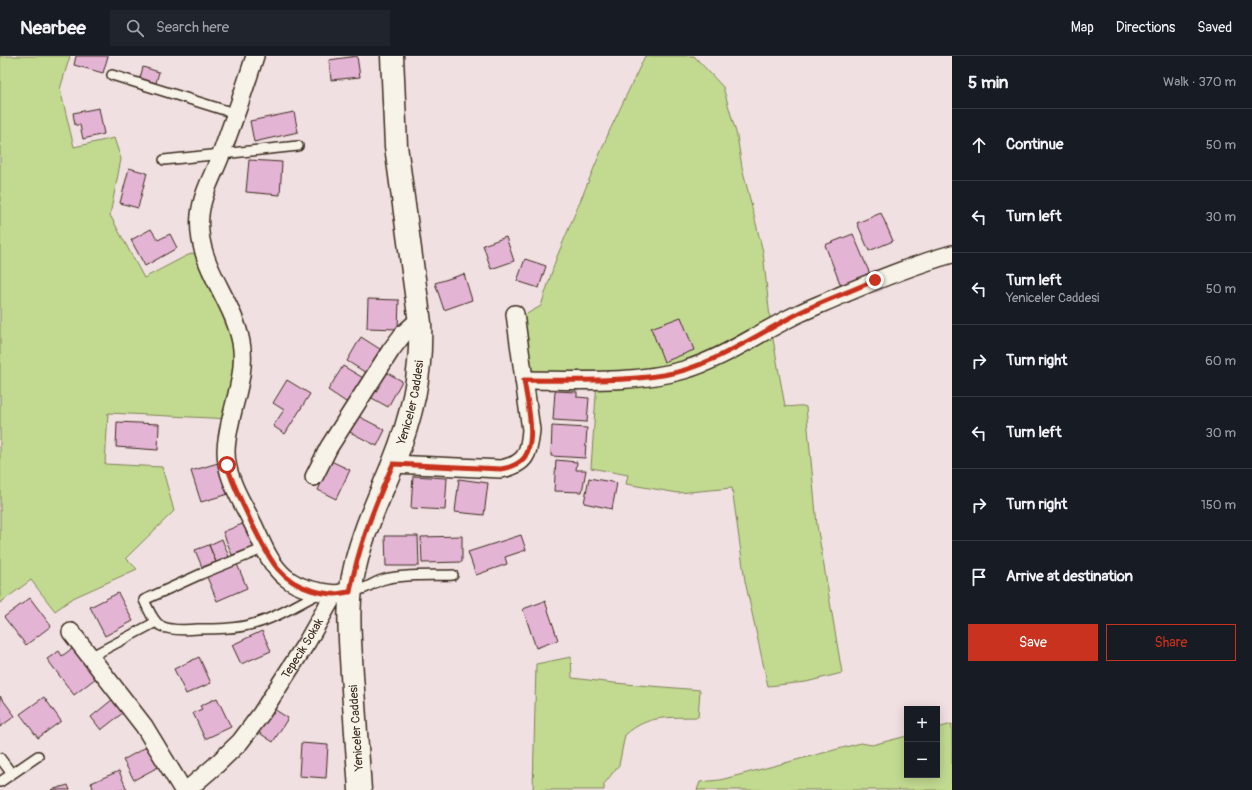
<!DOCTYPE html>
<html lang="en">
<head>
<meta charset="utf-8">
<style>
	body { margin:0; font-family:Pangolin,sans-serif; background:#20242c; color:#f1f3f6 }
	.controls { position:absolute; right:12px; bottom:12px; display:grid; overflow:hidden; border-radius:0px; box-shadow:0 2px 10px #0003 }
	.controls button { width:36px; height:36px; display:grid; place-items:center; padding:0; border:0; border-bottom:1px solid #363941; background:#171b24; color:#f1f3f6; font:20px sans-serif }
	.stop { position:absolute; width:12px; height:12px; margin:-9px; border:3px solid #c8321e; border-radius:50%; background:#fff }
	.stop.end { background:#c8321e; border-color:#fff; box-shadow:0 1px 4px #0008 }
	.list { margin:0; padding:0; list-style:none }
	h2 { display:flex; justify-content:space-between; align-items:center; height:52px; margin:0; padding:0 16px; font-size:17px }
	h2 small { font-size:13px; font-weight:400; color:#9ea1a6 }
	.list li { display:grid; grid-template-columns:26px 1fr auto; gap:12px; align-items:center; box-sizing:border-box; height:72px; padding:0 16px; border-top:1px solid #363941 }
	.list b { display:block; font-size:15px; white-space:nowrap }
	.list p { margin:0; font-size:13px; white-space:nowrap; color:#9ea1a6 }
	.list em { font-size:13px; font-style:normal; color:#9ea1a6 }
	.actions { display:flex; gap:8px; padding:12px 16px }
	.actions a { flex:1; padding:9px 0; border:1px solid #c8321e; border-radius:0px; text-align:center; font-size:14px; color:#c8321e }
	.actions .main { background:#c8321e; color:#fff }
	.icon { flex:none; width:22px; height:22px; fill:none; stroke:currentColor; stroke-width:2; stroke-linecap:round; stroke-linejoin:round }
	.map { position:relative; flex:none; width:952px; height:734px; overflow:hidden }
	header { display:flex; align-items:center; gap:24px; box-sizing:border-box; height:56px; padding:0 20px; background:#171b24; border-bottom:1px solid #363941 }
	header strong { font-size:19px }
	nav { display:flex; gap:22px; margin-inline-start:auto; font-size:14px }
	.search { width:280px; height:36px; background:#20242c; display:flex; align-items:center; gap:10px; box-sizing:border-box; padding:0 14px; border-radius:0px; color:#9ea1a6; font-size:15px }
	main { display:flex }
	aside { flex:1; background:#171b24 }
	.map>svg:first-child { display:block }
	.green { fill:#c2da90; stroke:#7e8257 }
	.building { fill:#e4b4d4; stroke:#3b2a1e }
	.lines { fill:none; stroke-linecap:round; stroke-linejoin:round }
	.lane-casing { stroke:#3b2a1e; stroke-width:12 }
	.street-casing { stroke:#3b2a1e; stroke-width:20 }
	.secondary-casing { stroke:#3b2a1e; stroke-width:25 }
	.lane { stroke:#f7f3e8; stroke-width:9 }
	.street { stroke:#f7f3e8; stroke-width:17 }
	.secondary { stroke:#f7f3e8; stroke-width:22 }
	.route { stroke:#c8321e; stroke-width:5 }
	.labels { text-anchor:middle; stroke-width:3; stroke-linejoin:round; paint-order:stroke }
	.street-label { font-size:12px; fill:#3b2a1e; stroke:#f7f3e8 }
</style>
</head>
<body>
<header>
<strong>Nearbee</strong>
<div class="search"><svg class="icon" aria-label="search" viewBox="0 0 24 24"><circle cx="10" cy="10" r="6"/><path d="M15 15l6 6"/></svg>Search here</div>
<nav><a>Map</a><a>Directions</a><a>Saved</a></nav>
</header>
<main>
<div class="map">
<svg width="952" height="734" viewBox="0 0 952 734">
	<rect width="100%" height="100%" fill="#f1e0e2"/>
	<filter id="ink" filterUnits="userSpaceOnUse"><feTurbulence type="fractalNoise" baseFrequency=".025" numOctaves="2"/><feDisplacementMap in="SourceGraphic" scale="8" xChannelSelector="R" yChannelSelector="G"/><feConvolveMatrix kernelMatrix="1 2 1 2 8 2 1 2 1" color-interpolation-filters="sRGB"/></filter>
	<g filter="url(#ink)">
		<!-- green -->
		<path class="green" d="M 0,0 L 70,0 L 60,33 L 74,91 L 114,82 L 121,103 L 110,159 L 144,222 L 186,200 L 202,194 L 239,276 L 231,363 L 108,357 L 105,408 L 162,411 L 174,455 L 126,502 L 137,513 L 73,542 L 55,555 L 31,524 L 0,547 Z
			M 645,0 L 694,0 L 723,31 L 737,80 L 742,111 L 763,196 L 771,272 L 785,350 C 792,352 800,348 806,351 L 817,469 L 842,617 L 806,626 L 768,630 L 745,525 L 732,432 L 678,437 L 626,428 L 628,419 L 591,412 L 597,324 L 524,324 L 516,264 L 541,250 L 556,203 L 609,76 Z
			M 571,601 L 572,622 L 614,627 L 700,634 L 698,661 C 668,662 649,658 625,679 L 619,709 L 604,728 L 604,734 L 533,734 L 536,608 Z
			M 952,668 L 952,734 L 697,734 L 700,726 L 720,724 L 861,687 L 872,689 L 907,680 L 907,719 L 937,719 L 937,672 Z"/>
		<!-- building -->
		<path class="building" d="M 76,0 L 108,0 L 103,17 L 74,9 Z
			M 357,0 L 360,21 L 331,24 L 329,4 Z
			M 143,11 L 159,16 L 156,27 L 140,22 Z
			M 99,52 L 104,78 L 83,83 L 80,69 L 75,69 L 73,57 Z
			M 294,56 L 298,76 L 254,86 L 250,65 Z
			M 249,104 L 282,106 L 280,139 L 246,136 Z
			M 129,112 L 147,117 L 138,152 L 120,147 Z
			M 881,157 L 893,185 L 869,195 L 857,167 Z
			M 151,173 L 158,184 L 170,178 L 177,192 L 145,210 L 131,184 Z
			M 853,178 L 870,218 L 841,230 L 825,189 Z
			M 506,181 L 514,205 L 491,213 L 483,189 Z
			M 525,203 L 546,210 L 539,232 L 517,225 Z
			M 464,218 L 472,244 L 444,254 L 435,227 Z
			M 368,243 L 399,244 L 398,273 L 367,272 Z
			M 681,261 L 694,294 L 664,306 L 651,272 Z
			M 361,281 L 383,295 L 368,318 L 347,305 Z
			M 343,310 L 365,323 L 349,348 L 328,334 Z
			M 384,315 L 402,325 L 388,351 L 370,341 Z
			M 287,324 L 310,338 L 285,378 L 273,370 L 284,354 L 273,347 Z
			M 555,335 L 577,336 L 577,341 L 589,342 L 587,366 L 553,364 Z
			M 356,359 L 385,374 L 377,390 L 348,375 Z
			M 117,366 L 159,368 L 158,394 L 116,391 Z
			M 552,370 L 587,372 L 585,402 L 551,400 Z
			M 556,404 L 577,406 L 576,414 L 586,414 L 582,436 L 554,435 Z
			M 331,405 L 350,414 L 336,443 L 318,434 Z
			M 218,407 L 228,438 L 201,446 L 191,415 Z
			M 413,420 L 447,422 L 445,454 L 411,452 Z
			M 589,422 L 617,427 L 612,453 L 584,447 Z
			M 459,423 L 488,427 L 484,459 L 455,456 Z
			M 247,466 L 256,490 L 232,499 L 223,476 Z
			M 521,479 L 526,494 L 505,501 L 507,508 L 476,519 L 468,496 Z
			M 385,480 L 418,480 L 419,510 L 386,510 Z
			M 462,480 L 462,506 L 422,507 L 421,481 Z
			M 222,483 L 229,501 L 216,506 L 209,489 Z
			M 209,489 L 216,506 L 202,511 L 195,494 Z
			M 237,508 L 247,532 L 217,545 L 207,521 Z
			M 118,537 L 133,565 L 105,580 L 90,551 Z
			M 30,542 L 51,570 L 26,589 L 4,561 Z
			M 545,545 L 558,584 L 536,592 L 523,553 Z
			M 262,575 L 271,595 L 241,608 L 232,589 Z
			M 74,591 L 96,622 L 74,639 L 47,603 L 59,595 L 62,600 Z
			M 199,601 L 211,627 L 186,638 L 174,613 Z
			M 0,640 L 15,660 L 0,671 Z
			M 44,641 L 61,665 L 38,682 L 20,658 Z
			M 217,642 L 231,671 L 205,683 L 193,657 L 202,653 L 200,650 Z
			M 113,643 L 124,656 L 101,674 L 91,661 Z
			M 274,653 L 288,662 L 273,686 L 258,676 Z
			M 301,687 L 328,689 L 326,722 L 299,720 Z
			M 148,690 L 160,710 L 134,724 L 123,704 Z
			M 119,715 L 127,734 L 94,734 L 91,727 Z
			M 68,729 L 70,734 L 51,734 Z"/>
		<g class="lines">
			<defs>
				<path id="lane" d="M 112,19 L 237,58
					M 164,104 L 298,90
					M 265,492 L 201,518 L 144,544 C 148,552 153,566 161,570 C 171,575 187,574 198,573 C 216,573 235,573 253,568 C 275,563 299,547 320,537
					M 351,535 C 366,535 372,526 385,523 C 405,518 433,520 453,519
					M 90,601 L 156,566
					M 0,702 L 12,718
					M 0,726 L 38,700"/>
				<g id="street">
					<path d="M 255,0 C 245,32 234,64 222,96 C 215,116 202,137 200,159 C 195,208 232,240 241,286 C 248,322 227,359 226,395 C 226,404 228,415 232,425 C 237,439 245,452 252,466 C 261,484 269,508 285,521 C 299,533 318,536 336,538"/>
					<path d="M 524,324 C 575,324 635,328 684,314 C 725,302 761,275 800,257 C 813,251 826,246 839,240 C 876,224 913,209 952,198"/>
					<path d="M 393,408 L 501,413 C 526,408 529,398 531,374 L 515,258"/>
					<path d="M 314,421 L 329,391 L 391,294 L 404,277 L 413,269 L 420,267"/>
					<path d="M 71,576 L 144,670 L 183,734"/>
					<path id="s1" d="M 187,734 L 215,710 L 240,686 L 261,658 L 307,586 L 332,542 L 336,538 L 345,536"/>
				</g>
				<g id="secondary">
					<path id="s2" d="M 360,734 C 357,696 355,657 352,619 C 350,582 346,547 355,511 C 363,475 379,442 393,408 C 412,361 422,318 420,267 L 396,90 L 392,0"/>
				</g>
			</defs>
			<!-- lane casing -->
			<use href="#lane" class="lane-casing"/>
			<!-- street casing -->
			<use href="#street" class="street-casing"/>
			<!-- secondary casing -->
			<use href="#secondary" class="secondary-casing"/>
			<!-- lane -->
			<use href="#lane" class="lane"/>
			<!-- street -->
			<use href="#street" class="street"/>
			<!-- secondary -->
			<use href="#secondary" class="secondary"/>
		</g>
	</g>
	<g class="lines" filter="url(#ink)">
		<!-- route -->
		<path class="route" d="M 227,409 C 233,430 243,448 252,468 C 268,498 275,523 311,534 C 318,536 326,538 335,538 C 340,538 345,536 350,536 C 358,491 375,449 393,408 L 501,413 C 508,412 515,410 521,405 C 539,390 527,345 524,324 C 570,324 618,326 663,319 C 707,313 758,278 797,258 C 822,245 850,236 875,224"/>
	</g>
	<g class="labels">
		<!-- street labels -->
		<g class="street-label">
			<text dy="4" stroke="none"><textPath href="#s2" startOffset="398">Yeniceler Caddesi</textPath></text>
			<text dy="4" stroke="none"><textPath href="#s1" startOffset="184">Tepecik Sokak</textPath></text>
			<text transform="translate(356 672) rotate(-94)" y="4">Yeniceler Caddesi</text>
		</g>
	</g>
</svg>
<div class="controls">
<button>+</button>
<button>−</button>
</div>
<div class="stop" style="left:227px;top:409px"></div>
<div class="stop end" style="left:875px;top:224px"></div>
</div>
<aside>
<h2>5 min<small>Walk · 370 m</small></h2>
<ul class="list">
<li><svg class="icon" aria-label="ahead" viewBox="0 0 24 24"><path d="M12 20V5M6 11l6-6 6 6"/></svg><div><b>Continue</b></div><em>50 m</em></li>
<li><svg class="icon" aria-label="left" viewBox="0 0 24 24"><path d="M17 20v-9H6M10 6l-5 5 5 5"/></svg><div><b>Turn left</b></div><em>30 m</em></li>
<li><svg class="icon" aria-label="left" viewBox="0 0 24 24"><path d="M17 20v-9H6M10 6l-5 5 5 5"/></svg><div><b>Turn left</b><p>Yeniceler Caddesi</p></div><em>50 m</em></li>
<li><svg class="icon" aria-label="right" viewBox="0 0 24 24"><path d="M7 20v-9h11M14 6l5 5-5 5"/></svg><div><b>Turn right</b></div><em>60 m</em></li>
<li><svg class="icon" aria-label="left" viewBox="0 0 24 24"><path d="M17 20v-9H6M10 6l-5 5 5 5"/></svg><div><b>Turn left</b></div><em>30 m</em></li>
<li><svg class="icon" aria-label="right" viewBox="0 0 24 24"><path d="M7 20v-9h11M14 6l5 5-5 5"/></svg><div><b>Turn right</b></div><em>150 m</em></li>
<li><svg class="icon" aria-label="arrive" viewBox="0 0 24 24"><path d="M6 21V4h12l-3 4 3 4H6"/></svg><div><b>Arrive at destination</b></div></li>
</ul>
<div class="actions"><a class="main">Save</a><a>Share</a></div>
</aside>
</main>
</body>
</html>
